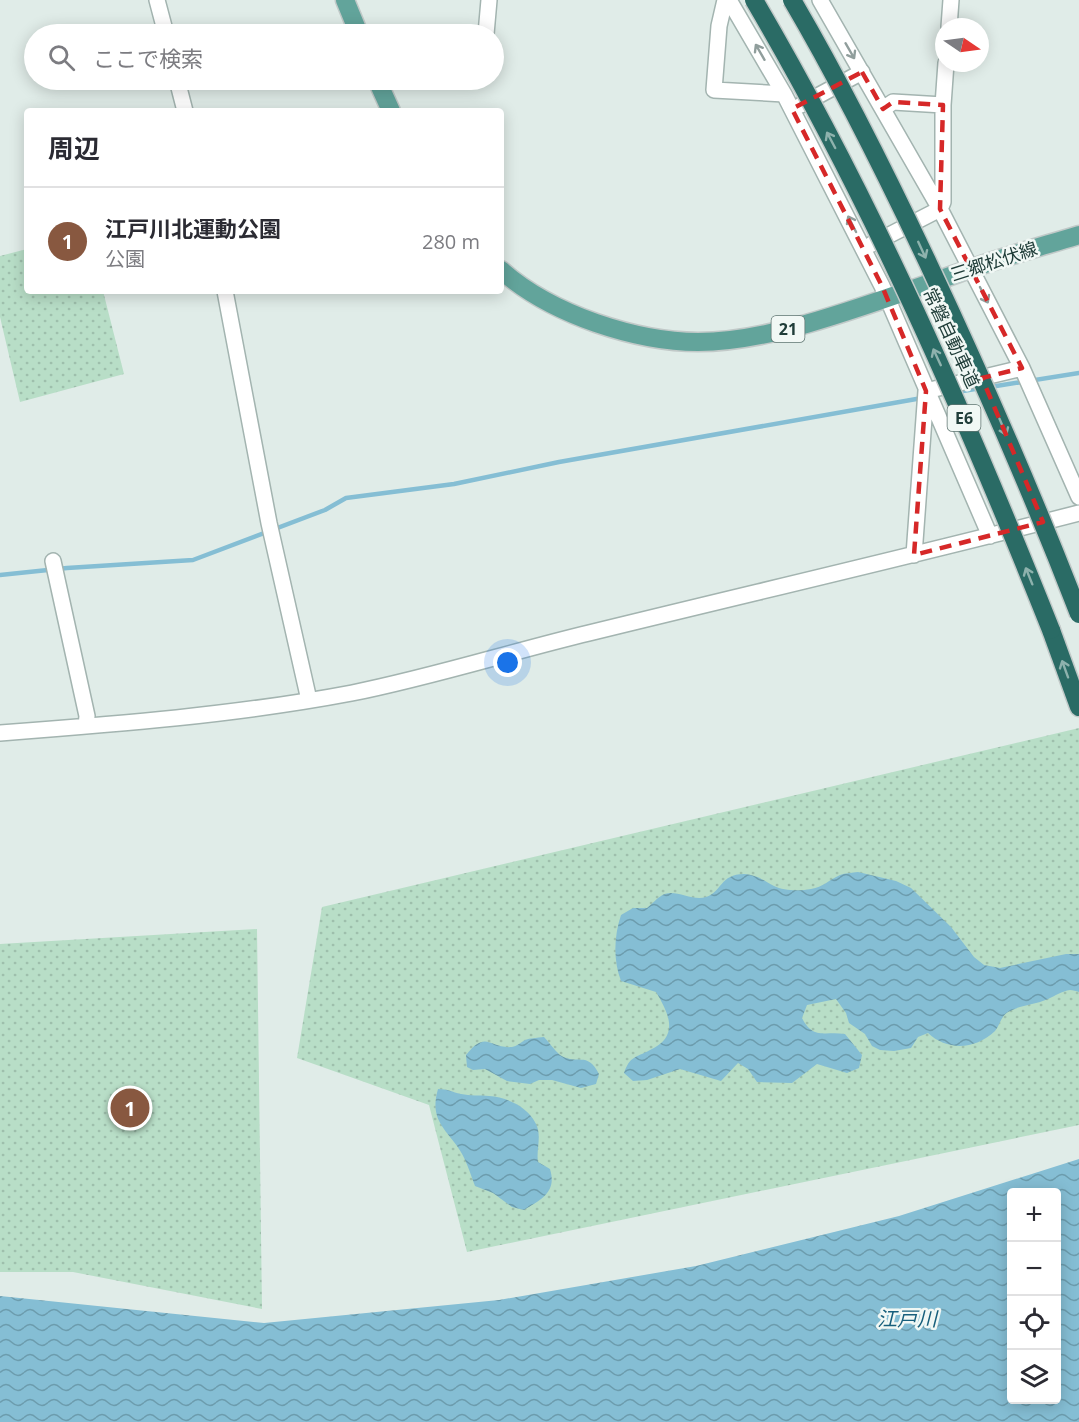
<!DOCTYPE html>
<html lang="ja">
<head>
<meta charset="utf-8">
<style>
	body { margin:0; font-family:"Open Sans","Noto Sans JP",sans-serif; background:#f7f7f7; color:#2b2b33 }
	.controls { position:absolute; right:18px; bottom:18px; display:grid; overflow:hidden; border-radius:6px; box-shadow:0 3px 15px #0003 }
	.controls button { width:54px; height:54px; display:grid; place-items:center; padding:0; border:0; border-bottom:2px solid #e1e1e2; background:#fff; color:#2b2b33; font:30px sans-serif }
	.compass { position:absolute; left:935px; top:18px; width:54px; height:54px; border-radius:50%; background:#fff; box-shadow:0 3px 15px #0003; rotate:103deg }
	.you { position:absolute; left:508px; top:663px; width:21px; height:21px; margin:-15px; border:4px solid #fff; border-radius:50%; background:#1a73e8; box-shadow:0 0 0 9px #1a73e833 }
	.badge { display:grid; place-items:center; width:39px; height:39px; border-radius:50%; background:#885840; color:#fff; font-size:20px; font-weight:700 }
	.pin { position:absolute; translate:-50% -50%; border:3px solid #fff; box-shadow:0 2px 6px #0006 }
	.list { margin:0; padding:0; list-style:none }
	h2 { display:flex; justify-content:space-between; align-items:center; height:78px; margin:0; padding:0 24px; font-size:26px }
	h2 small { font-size:20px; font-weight:400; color:#7c7c81 }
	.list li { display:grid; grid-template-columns:39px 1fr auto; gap:18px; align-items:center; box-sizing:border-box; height:108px; padding:0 24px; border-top:2px solid #e1e1e2 }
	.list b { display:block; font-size:22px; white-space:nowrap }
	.list p { margin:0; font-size:20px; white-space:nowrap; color:#7c7c81 }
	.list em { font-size:20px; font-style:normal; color:#7c7c81 }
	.icon { flex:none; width:33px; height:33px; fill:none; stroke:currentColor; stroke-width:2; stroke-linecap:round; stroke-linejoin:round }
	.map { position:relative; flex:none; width:1079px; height:1422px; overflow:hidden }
	.search { position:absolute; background:#fff; box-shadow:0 3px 15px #0003; left:24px; top:24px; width:480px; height:66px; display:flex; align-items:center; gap:15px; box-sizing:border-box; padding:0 21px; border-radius:33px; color:#7c7c81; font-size:22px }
	.panel { position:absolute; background:#fff; box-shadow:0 3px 15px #0003; left:24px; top:108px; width:480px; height:186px; border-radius:6px }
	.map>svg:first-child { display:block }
	.grass { fill:url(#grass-dots) }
	.water { fill:url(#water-waves); fill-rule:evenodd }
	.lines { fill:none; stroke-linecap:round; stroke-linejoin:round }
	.stream { stroke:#85bed4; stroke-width:4.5 }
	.street-casing { stroke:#a3b4b0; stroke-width:18 }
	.primary-casing { stroke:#c1c9c8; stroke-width:21 }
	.highway-casing { stroke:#c1c9c8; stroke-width:21 }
	.street { stroke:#fff; stroke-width:15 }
	.primary { stroke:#62a49b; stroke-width:18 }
	.highway { stroke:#2a6b65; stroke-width:18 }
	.highway-bridge-casing { stroke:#c1c9c8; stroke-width:21; stroke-linecap:butt }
	.highway-bridge { stroke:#2a6b65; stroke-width:18 }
	.oneway { stroke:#909e9c }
	.oneway2 { stroke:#8eb2ad }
	.marked { fill:none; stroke:#d62828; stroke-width:4.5; stroke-dasharray:12 8; stroke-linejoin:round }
	.labels { text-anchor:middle; stroke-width:5; stroke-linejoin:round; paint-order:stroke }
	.shield { fill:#f1f8f5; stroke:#5f7571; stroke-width:1.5 }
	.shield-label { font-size:16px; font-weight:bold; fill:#203d39 }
	.street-label { font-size:18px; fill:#203d39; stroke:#f1f8f5 }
	.water-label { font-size:20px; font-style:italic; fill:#175f7c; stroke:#f1f8f5 }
</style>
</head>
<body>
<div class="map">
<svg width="1079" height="1422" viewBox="0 0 1079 1422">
	<defs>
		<pattern id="grass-dots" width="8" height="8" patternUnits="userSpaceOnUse" patternTransform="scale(1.5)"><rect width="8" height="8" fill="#b8dec7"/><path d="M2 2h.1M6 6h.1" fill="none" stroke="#9ebfac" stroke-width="1.8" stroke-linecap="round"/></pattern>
		<pattern id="water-waves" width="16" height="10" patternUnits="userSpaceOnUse" patternTransform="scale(1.5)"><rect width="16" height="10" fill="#85bed4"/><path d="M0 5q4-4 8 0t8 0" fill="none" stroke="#6c9cad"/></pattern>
	</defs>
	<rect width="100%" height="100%" fill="#e0ece8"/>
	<!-- grass -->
	<path class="grass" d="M 27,249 L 27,291 L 103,291 L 124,374 L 20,402 L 0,317 L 0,256 Z
		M 1079,728 L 1079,1125 L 467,1252 L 429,1105 L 297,1058 L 322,907 Z
		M 257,929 L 262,1309 L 73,1272 L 0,1272 L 0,944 Z"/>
	<!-- water -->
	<path class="water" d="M 858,872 L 896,881 L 911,888 L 951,927 L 974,957 L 984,965 L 1000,968 L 1066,954 L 1079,954 L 1079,992 C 1076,991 1073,990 1070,990 C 1062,991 1055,996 1048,999 C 1035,1005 1020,1005 1008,1012 C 1001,1016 1000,1025 995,1031 C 975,1050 947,1051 928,1033 L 918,1037 L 911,1048 L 894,1051 L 880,1050 L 872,1046 L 865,1034 L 849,1023 L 846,1013 L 836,999 L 807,1005 L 802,1018 C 813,1040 825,1031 845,1034 L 862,1055 L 859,1068 L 847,1073 L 817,1064 L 792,1083 L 757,1082 L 748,1069 L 738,1063 L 721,1081 L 680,1069 L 647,1080 L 633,1081 L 624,1073 C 630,1056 635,1058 650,1050 C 680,1036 669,1014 656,992 L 621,981 C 613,960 614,936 621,915 L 633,908 L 647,908 C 652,904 656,899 661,896 C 673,887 692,902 706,897 C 722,892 720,874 744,874 C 757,875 763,880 774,886 C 784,891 800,891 811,889 C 823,887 829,880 840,875 C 845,873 852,873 858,872 Z
		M 544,1037 C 549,1042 554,1050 560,1055 C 577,1066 587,1050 599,1074 L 596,1084 L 581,1088 L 552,1080 L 539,1080 L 530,1084 L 507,1081 L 485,1069 L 473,1070 L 467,1067 L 466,1055 C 487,1029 489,1049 512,1047 C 517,1046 520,1043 525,1040 C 530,1038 537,1038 544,1037 Z
		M 438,1089 C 448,1089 452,1092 461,1094 C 470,1096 480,1095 489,1096 C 507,1097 528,1107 536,1124 C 542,1136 536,1150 538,1162 L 550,1169 C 557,1192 542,1199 524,1210 L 512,1207 L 493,1193 L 475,1186 C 470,1173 466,1158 457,1146 C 442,1126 430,1117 438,1089 Z
		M 1079,1159 L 1079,1422 L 0,1422 L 0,1296 L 264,1323 L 499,1300 L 696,1266 L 899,1216 ZM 1012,1192 L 1056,1192 L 1056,1400 L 1012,1400 Z"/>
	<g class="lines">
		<!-- stream -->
		<path class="stream" d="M 990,387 L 1079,373
			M 957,392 L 981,388
			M 0,575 L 67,568 L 193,560 L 325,510 L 346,498 L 454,484 L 559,462 L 922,398"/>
		<defs>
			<path id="street" d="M 157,0 L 166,34
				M 725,0 L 719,26 L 714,90 L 784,94
				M 729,0 L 784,94 L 882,286 L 990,536
				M 820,0 L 940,209 L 1022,368 L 1079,497
				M 949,27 L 951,0
				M 486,34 L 489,0
				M 177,80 L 185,111
				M 801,105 L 862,72
				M 883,109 L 893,102 L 943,105
				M 872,244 L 940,209 L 943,202 L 943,105 L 946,63
				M 225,291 L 269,523 L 309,700
				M 914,555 L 926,391 L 1022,368
				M 53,561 L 87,716 L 86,726
				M 0,733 C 118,724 236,715 352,693 C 432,677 510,652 589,633 C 752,593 916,555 1079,513"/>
			<path id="primary" d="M 345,0 L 359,34
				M 377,80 L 391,111
				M 501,270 C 528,294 562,311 596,323 C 628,334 664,342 698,342 C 735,342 771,334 806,324 C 862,308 916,288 970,269 C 1006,256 1043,246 1079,235"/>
			<path id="highway" d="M 1051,630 L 1079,707"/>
		</defs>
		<!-- street casing -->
		<use href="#street" class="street-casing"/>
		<!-- primary casing -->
		<use href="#primary" class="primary-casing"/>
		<!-- highway casing -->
		<use href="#highway" class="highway-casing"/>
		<!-- street -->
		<use href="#street" class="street"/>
		<!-- primary -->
		<use href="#primary" class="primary"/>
		<!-- highway -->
		<use href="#highway" class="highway"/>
		<defs>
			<path id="highway-bridge" d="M 754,0 C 872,201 965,414 1051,630
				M 792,0 C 842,85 886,174 928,263 C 982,378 1033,495 1079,614"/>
		</defs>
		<!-- highway-bridge casing -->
		<use href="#highway-bridge" class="highway-bridge-casing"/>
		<!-- highway-bridge -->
		<use href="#highway-bridge" class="highway-bridge"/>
	</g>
	<!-- one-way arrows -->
	<defs><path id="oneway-shaft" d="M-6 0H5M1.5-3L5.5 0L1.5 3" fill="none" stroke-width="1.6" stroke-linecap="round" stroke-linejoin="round" transform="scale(1.5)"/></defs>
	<g class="oneway">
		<use href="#oneway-shaft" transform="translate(850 51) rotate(60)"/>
		<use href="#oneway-shaft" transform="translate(760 52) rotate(-120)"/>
		<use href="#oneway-shaft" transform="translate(852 224) rotate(-117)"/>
		<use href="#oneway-shaft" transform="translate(984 295) rotate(63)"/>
	</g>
	<g class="oneway2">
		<use href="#oneway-shaft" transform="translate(831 140) rotate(-118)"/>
		<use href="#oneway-shaft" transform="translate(922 250) rotate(65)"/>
		<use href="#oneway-shaft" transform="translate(937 357) rotate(-115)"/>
		<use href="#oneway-shaft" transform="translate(1003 427) rotate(67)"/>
		<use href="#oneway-shaft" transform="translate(1029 576) rotate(-112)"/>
		<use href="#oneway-shaft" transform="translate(1065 669) rotate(-110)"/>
	</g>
	<!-- marked area -->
	<path class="marked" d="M 862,72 L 883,109 L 893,102 L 943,105 L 940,209 L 1022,368 L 982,378 L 1043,522 L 914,555 L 926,391 L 882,286 L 792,109 Z"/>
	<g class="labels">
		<!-- shield labels -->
		<g class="shield">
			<rect x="771.5" y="316" width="33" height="26" rx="4.5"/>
			<rect x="947.5" y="405" width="33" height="26" rx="4.5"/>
		</g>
		<g class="shield-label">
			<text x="788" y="335">21</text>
			<text x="964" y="424">E6</text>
		</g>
		<!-- street labels -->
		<g class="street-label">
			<text transform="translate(994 262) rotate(-18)" y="6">三郷松伏線</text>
			<text transform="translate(951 338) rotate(65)" y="6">常磐自動車道</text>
		</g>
		<!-- water labels -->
		<g class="water-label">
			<text x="907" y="1326">江戸川</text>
		</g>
	</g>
</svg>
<div class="controls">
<button>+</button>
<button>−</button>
<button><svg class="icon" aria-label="locate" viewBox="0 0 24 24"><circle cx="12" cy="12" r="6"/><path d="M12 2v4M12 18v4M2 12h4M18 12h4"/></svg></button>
<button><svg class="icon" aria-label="layers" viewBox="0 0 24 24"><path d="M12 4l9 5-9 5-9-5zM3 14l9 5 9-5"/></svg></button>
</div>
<svg class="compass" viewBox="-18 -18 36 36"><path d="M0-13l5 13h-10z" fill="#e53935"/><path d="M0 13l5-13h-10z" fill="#7c7c81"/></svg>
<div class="you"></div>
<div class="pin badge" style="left:130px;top:1108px">1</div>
<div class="search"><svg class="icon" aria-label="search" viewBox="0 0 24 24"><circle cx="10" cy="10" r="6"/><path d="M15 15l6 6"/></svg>ここで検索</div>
<section class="panel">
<h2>周辺<small></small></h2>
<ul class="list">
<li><span class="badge">1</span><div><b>江戸川北運動公園</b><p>公園</p></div><em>280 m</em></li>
</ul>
</section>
</div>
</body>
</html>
